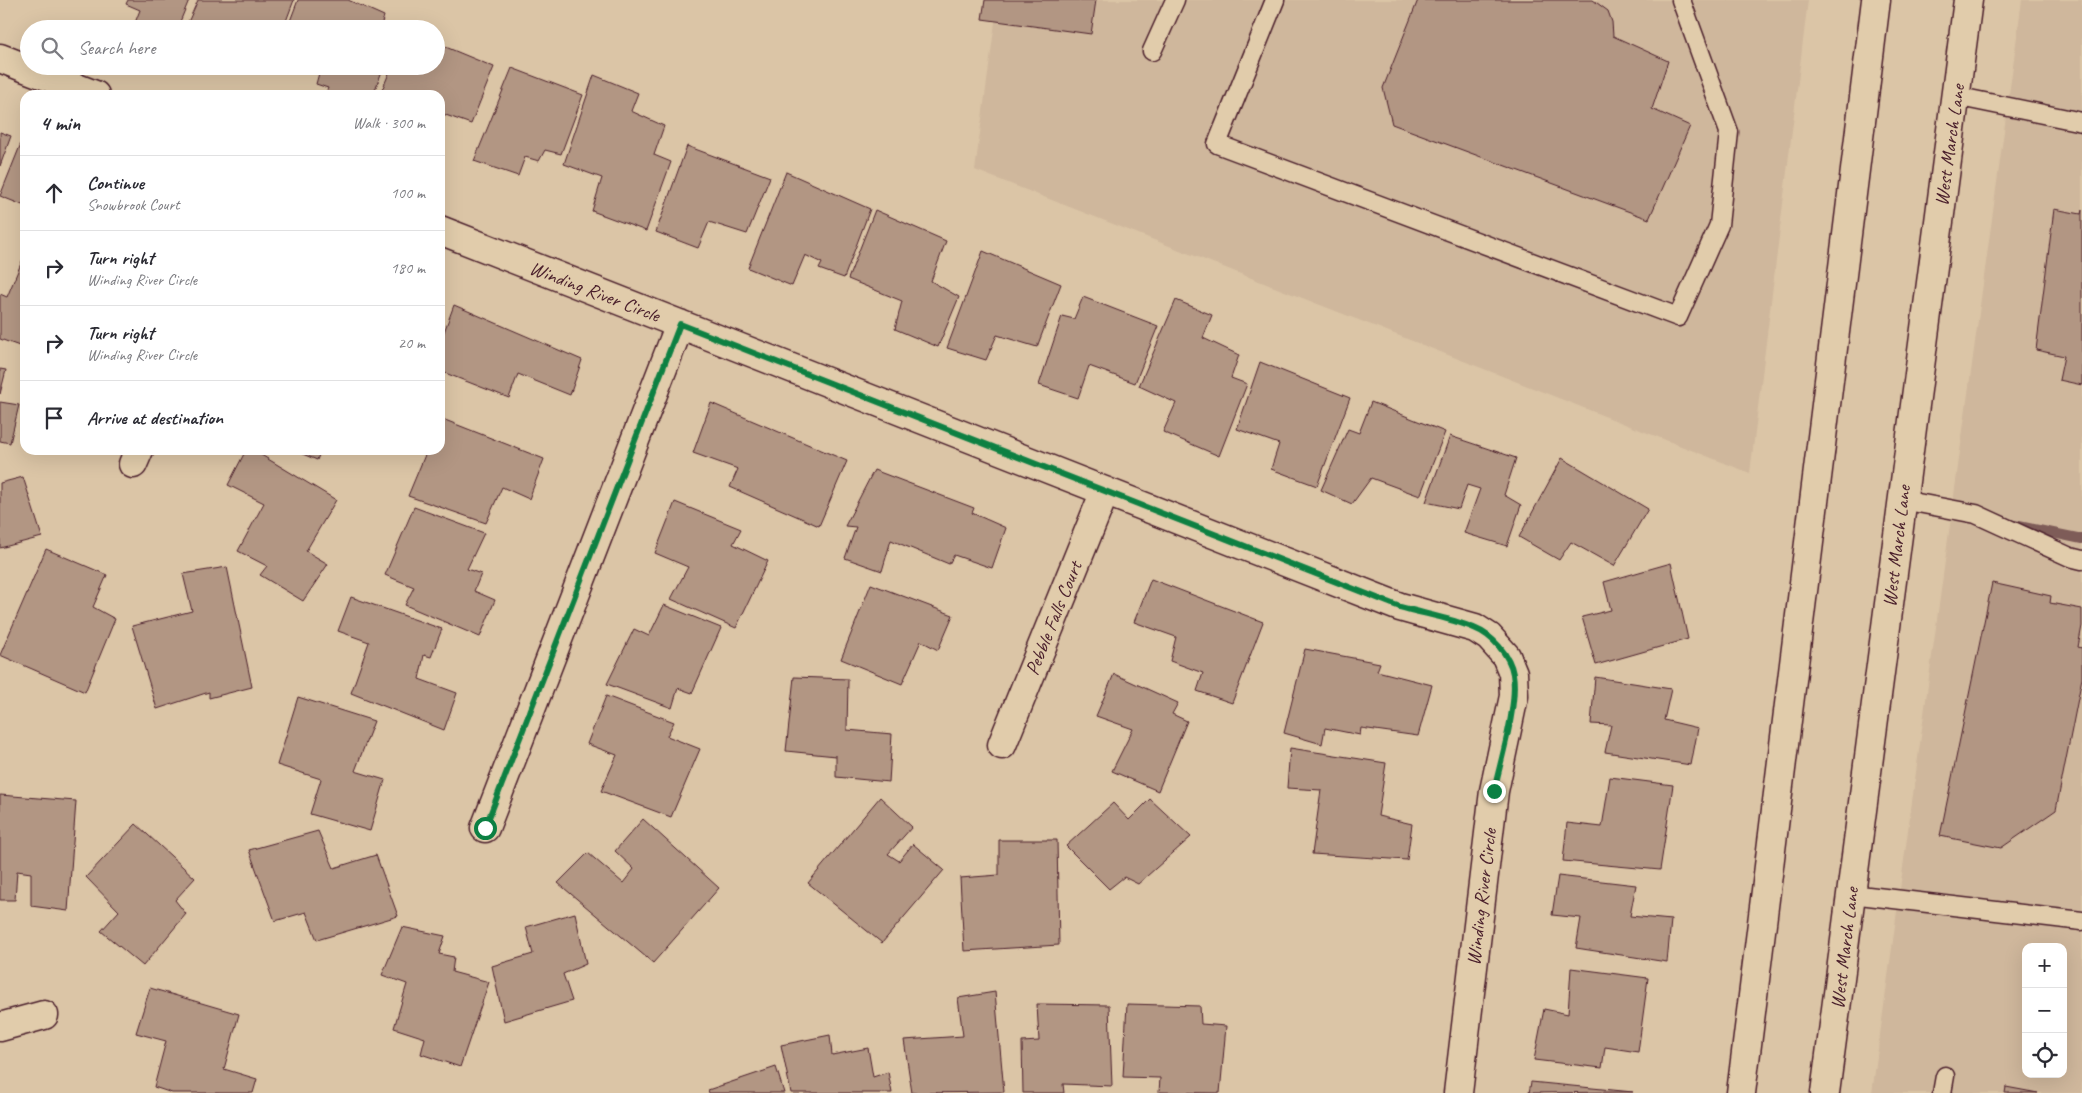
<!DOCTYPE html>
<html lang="en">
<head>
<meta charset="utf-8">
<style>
	body { margin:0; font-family:Caveat,sans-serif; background:#f2f2f3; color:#2b2b33 }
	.controls { position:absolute; right:15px; bottom:15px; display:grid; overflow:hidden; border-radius:10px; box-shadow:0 5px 20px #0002 }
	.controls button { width:45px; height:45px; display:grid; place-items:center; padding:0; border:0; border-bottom:1px solid #e1e1e2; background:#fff; color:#2b2b33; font:25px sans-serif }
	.stop { position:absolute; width:15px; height:15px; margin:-11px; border:4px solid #0b8043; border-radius:50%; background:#fff }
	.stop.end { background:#0b8043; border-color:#fff; box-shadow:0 1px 5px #0008 }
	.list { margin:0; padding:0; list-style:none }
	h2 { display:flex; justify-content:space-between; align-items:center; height:65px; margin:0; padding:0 20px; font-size:21px }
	h2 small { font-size:16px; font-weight:400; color:#7c7c81 }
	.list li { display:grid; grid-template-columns:32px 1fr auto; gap:15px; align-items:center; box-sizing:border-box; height:75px; padding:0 20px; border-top:1px solid #e1e1e2 }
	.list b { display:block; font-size:19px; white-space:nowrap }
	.list p { margin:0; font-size:16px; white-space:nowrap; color:#7c7c81 }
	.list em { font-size:16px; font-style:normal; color:#7c7c81 }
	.icon { flex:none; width:28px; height:28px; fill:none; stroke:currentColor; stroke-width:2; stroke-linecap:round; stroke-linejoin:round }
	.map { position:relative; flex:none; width:2082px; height:1093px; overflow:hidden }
	.search { position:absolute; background:#fff; box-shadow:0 5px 20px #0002; left:20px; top:20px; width:425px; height:55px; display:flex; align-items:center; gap:12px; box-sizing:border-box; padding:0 18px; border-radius:28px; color:#7c7c81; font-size:19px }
	.panel { position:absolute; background:#fff; box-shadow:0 5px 20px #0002; left:20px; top:90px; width:425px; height:365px; border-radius:15px }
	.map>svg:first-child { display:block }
	.built { fill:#cfb79c; fill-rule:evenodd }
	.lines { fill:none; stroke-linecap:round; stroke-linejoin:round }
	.stream { stroke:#7e5b58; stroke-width:10 }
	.building { fill:#b29683; stroke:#4a1f2b }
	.service-casing { stroke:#4a1f2b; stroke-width:21 }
	.minor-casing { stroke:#4a1f2b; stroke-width:31 }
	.secondary-casing { stroke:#4a1f2b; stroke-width:31 }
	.service { stroke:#e1ccab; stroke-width:18 }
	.minor { stroke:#e1ccab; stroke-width:28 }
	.secondary { stroke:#e1ccab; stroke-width:28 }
	.route { stroke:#0b8043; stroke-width:6 }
	.labels { text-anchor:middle; stroke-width:5; stroke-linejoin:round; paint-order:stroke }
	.street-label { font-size:20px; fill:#4a1f2b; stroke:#e1ccab }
</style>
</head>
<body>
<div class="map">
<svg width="2082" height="1093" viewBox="0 0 2082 1093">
	<rect width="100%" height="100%" fill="#dbc5a6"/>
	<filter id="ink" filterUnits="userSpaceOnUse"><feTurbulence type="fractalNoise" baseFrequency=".02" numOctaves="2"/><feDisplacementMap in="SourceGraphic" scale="10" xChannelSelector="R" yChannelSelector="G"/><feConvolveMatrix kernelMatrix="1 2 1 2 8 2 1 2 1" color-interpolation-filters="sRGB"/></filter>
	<g filter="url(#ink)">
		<!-- built -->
		<path class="built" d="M 998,0 L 1808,0 L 1750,473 L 975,170 Z
			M 2022,0 L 2082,0 L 2082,1093 L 1872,1093 ZM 2026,947 L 2063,947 L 2063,1074 L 2026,1074 Z"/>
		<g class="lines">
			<!-- stream -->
			<path class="stream" d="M 2014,525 L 2082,539"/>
		</g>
		<!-- building -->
		<path class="building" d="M 128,0 L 189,0 L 177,29 L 133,28 L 140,10 L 126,4 Z
			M 198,0 L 294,0 L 283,29 L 243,29 L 233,25 L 232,29 L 185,29 Z
			M 298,0 L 348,0 L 384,16 L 380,29 L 287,29 Z
			M 985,0 L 1096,0 L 1091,34 L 982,19 Z
			M 1418,0 L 1593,0 L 1608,11 L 1612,22 L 1613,36 L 1668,61 L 1652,109 L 1690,126 L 1649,219 L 1392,124 L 1383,88 Z
			M 436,43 L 494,67 L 471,124 L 440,113 L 440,95 L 380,95 L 392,66 L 436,66 Z
			M 321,66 L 384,66 L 373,95 L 325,95 L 328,88 L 316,84 Z
			M 512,68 L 583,95 L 561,154 L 545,150 L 539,161 L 525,157 L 518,176 L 474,161 Z
			M 594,75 L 638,93 L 631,111 L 664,126 L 654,155 L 671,162 L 646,231 L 592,211 L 602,178 L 564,164 Z
			M 0,132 L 11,136 L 0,166 Z
			M 24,136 L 25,137 L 25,206 L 0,196 Z
			M 687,146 L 770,177 L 747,234 L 709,222 L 698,248 L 656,232 Z
			M 786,172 L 870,209 L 844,278 L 819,269 L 822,263 L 805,255 L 792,286 L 748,268 Z
			M 2054,209 L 2081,214 L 2082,210 L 2082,385 L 2059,380 L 2064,356 L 2036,350 Z
			M 875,210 L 946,241 L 931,281 L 959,297 L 938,347 L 895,329 L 902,301 L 848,279 Z
			M 983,251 L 1061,284 L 1037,347 L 997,335 L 986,360 L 947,348 Z
			M 25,254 L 25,348 L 0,339 L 0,294 L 7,297 Z
			M 1083,297 L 1158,326 L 1135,383 L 1089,366 L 1078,398 L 1039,385 L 1062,316 L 1074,319 Z
			M 1176,300 L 1212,315 L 1203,338 L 1239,355 L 1231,378 L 1247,384 L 1219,456 L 1163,432 L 1176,403 L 1139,386 Z
			M 454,305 L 582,360 L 570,395 L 518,374 L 509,398 L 440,371 L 440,343 Z
			M 1260,362 L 1350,398 L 1317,486 L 1271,469 L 1279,444 L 1237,429 Z
			M 0,369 L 6,370 L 0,394 Z
			M 0,402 L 19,405 L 10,443 L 0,441 Z
			M 1371,402 L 1445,432 L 1420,496 L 1371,478 L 1352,504 L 1321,490 L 1348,429 L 1359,433 Z
			M 711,403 L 847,461 L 819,526 L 730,487 L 738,469 L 693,453 Z
			M 440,418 L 544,459 L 529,499 L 502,487 L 486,523 L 408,496 L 427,450 L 440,450 Z
			M 1450,436 L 1516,458 L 1504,495 L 1521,505 L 1507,546 L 1464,533 L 1480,489 L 1467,485 L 1459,509 L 1426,502 Z
			M 246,450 L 253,450 L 336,500 L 306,551 L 328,564 L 303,601 L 260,575 L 267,566 L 238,551 L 264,503 L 228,485 Z
			M 293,450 L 321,450 L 317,460 Z
			M 1562,458 L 1648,509 L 1614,566 L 1571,542 L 1559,560 L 1519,537 Z
			M 874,470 L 974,508 L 972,513 L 1006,528 L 992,568 L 954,555 L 949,564 L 891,540 L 882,571 L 845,558 L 856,527 L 845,526 Z
			M 23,477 L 42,537 L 0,548 L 0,483 Z
			M 675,502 L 741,529 L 733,544 L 768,561 L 736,628 L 671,599 L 688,567 L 655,553 Z
			M 414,507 L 484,533 L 467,569 L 481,574 L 474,591 L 495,600 L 480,637 L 405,605 L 414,587 L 385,575 Z
			M 46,549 L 107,575 L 93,607 L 115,619 L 85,692 L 0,655 Z
			M 1671,563 L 1688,639 L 1596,665 L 1582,617 L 1611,610 L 1604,582 Z
			M 227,567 L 252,687 L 209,698 L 209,692 L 157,709 L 132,626 L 192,611 L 183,574 Z
			M 1151,579 L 1263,622 L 1232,703 L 1197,691 L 1203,673 L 1170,661 L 1176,637 L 1134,622 Z
			M 1992,583 L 2051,596 L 2050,603 L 2082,609 L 2082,626 L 2078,647 L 2082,648 L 2082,678 L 2056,810 L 2001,848 L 1940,836 Z
			M 871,584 L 953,615 L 938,650 L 921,641 L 902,684 L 841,659 Z
			M 351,597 L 442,629 L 431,657 L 424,655 L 419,679 L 457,693 L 444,730 L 351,693 L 369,642 L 338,631 Z
			M 664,605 L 721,628 L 692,693 L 678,688 L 672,708 L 607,684 L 634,629 L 649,636 Z
			M 1305,649 L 1380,663 L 1377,671 L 1432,685 L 1418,736 L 1361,728 L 1360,735 L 1325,728 L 1322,744 L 1284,733 Z
			M 1114,674 L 1178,703 L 1172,714 L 1187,721 L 1158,791 L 1112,771 L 1133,729 L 1096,716 Z
			M 794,677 L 848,679 L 847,730 L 892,734 L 889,782 L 836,777 L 836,756 L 786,751 Z
			M 1595,677 L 1671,689 L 1664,720 L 1698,728 L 1691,765 L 1605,752 L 1611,725 L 1591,724 Z
			M 606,696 L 674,722 L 667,736 L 700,749 L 671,817 L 601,791 L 617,755 L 587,744 Z
			M 298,697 L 374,721 L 355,771 L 385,780 L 370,831 L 310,814 L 321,779 L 277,765 Z
			M 1290,748 L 1386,763 L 1378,816 L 1412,824 L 1407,860 L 1312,854 L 1321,790 L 1287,788 Z
			M 1610,777 L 1673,785 L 1660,870 L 1563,861 L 1567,823 L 1602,827 Z
			M 0,795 L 76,801 L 68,911 L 31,906 L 31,873 L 17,871 L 15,900 L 0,900 Z
			M 880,797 L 912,827 L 888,854 L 899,861 L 913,844 L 944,870 L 882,943 L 808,883 Z
			M 1150,799 L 1191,837 L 1138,884 L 1124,877 L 1109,889 L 1066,846 L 1113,803 L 1129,820 Z
			M 643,819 L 719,888 L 653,963 L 558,883 L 588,853 L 623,883 L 634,869 L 615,851 Z
			M 136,824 L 195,878 L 175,900 L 186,914 L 143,966 L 101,931 L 119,911 L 86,877 Z
			M 318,831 L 334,868 L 376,855 L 398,916 L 317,940 L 306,912 L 275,921 L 249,850 Z
			M 999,840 L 1057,840 L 1059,945 L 964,951 L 960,878 L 999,875 Z
			M 1558,876 L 1636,885 L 1630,916 L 1671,920 L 1667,962 L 1576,948 L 1581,918 L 1552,915 Z
			M 575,913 L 586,964 L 563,974 L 572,1001 L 504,1021 L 492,966 L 533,954 L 526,927 Z
			M 402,927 L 445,936 L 439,954 L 454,957 L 452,972 L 489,982 L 460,1067 L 421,1054 L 425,1038 L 394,1028 L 407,984 L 382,975 Z
			M 1571,968 L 1648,978 L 1638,1052 L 1605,1047 L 1602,1068 L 1534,1060 L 1544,1009 L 1568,1014 Z
			M 150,988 L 239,1014 L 224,1069 L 257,1079 L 253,1093 L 172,1093 L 154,1087 L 166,1041 L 136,1033 Z
			M 995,992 L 1004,1092 L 912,1093 L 904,1040 L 963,1036 L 958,998 Z
			M 1037,1004 L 1109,1005 L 1112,1086 L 1063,1084 L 1064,1093 L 1023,1093 L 1022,1042 L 1039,1041 Z
			M 1127,1004 L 1200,1006 L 1201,1024 L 1226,1026 L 1220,1093 L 1159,1092 L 1160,1078 L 1123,1077 Z
			M 830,1035 L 832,1055 L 868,1048 L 873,1077 L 888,1072 L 892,1093 L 791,1093 L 781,1045 Z
			M 776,1067 L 784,1093 L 709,1093 L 708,1090 Z
			M 1531,1082 L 1633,1092 L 1529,1093 Z
			M 2006,1087 L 2038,1093 L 2005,1093 Z"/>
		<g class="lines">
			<defs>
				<path id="service" d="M 1275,0 L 1217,144 L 1678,317 L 1719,225 L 1729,132 L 1681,0
					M 1152,51 L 1175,0
					M 1955,96 L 2082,122
					M 1902,500 L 1976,514 L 2070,557 L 2082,560
					M 1851,894 L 2082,921
					M 1942,1093 L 1945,1076"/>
				<path id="minor" d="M 0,58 L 95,95
					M 440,230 L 1400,607 L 1475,628 L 1489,637 L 1506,656 L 1513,673 L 1514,696 L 1494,791 L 1458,1093
					M 133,464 L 139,450
					M 1002,745 L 1105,491
					M 485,828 L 680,324
					M 0,1027 L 44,1015"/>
				<path id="secondary" d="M 1741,1093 L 1876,0
					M 1825,1093 L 1968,0"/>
			</defs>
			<!-- service casing -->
			<use href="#service" class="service-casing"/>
			<!-- minor casing -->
			<use href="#minor" class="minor-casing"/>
			<!-- secondary casing -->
			<use href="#secondary" class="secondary-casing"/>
			<!-- service -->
			<use href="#service" class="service"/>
			<!-- minor -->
			<use href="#minor" class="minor"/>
			<!-- secondary -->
			<use href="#secondary" class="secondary"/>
		</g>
	</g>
	<g class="lines" filter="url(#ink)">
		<!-- route -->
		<path class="route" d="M 485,828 L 680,324 L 1400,607 C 1424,614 1451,618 1474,628 C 1492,635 1510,655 1513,674 C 1518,705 1501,759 1494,791"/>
	</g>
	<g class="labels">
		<!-- street labels -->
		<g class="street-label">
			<text transform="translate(1949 145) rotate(-82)" y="7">West March Lane</text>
			<text transform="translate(595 291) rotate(21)" y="7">Winding River Circle</text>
			<text transform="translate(1896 546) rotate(-83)" y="7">West March Lane</text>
			<text transform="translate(1053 618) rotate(-68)" y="7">Pebble Falls Court</text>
			<text transform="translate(1481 897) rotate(-83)" y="7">Winding River Circle</text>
			<text transform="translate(1844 948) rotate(-83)" y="7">West March Lane</text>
		</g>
	</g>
</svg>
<div class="controls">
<button>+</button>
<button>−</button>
<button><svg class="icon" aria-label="locate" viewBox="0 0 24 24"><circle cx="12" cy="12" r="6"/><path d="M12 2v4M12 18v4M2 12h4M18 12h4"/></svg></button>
</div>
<div class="stop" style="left:485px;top:828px"></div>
<div class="stop end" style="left:1494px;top:791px"></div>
<div class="search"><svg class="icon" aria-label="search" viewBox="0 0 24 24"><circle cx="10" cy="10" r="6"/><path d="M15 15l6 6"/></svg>Search here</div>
<section class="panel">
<h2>4 min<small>Walk · 300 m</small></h2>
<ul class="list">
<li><svg class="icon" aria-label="ahead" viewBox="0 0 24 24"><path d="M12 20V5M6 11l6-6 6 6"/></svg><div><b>Continue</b><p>Snowbrook Court</p></div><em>100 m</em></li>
<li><svg class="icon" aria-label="right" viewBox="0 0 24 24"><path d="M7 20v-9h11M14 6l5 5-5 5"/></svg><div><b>Turn right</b><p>Winding River Circle</p></div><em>180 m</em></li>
<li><svg class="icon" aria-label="right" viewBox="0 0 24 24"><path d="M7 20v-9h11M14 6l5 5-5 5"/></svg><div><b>Turn right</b><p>Winding River Circle</p></div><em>20 m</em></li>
<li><svg class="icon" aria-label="arrive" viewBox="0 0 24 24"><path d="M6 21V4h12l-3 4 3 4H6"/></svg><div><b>Arrive at destination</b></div></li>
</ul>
</section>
</div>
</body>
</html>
